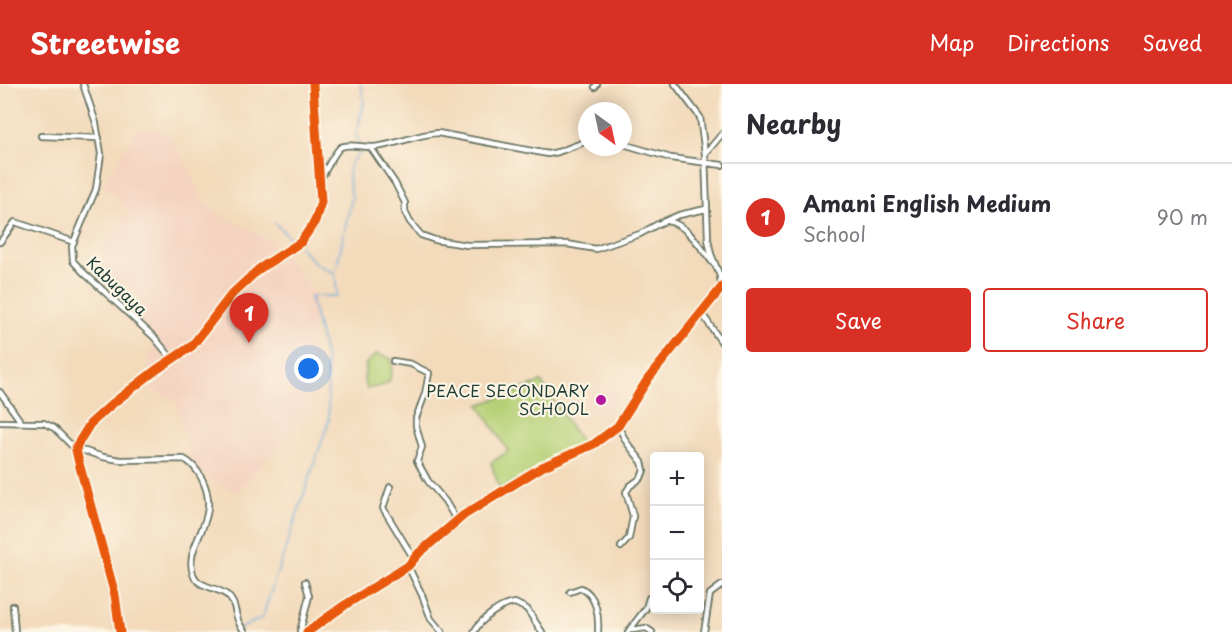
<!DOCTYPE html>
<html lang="en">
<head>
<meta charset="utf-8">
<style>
	body { margin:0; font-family:"Playpen Sans",sans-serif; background:#f2f2f3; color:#2b2b33 }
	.controls { position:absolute; right:18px; bottom:18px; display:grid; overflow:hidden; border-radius:6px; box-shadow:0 3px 15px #0003 }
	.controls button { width:54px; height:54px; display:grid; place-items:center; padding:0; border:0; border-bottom:2px solid #e1e1e2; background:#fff; color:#2b2b33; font:30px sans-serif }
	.compass { position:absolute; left:578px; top:18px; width:54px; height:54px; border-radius:50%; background:#fff; box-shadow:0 3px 15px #0003; rotate:147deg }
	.you { position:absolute; left:309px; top:285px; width:21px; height:21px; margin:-15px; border:4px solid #fff; border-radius:50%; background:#1a73e8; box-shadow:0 0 0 9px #1a73e833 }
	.badge { display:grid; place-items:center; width:39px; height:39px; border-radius:50%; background:#d93025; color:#fff; font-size:20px; font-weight:700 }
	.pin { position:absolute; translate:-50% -50px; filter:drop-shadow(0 2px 3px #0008) }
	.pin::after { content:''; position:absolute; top:32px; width:21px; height:18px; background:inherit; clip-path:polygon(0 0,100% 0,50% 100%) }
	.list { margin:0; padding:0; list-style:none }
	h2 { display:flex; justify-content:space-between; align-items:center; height:78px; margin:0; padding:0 24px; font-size:26px }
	h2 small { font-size:20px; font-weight:400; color:#7c7c81 }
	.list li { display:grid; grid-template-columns:39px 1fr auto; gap:18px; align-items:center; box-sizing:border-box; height:108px; padding:0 24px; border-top:2px solid #e1e1e2 }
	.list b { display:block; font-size:22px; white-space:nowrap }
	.list p { margin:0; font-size:20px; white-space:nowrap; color:#7c7c81 }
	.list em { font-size:20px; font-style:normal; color:#7c7c81 }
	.actions { display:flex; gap:12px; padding:18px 24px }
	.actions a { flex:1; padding:14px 0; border:2px solid #d93025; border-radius:6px; text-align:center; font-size:21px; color:#d93025 }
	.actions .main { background:#d93025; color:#fff }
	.icon { flex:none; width:33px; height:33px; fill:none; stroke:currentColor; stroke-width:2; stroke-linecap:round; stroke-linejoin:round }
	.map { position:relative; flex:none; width:722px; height:548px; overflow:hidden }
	header { display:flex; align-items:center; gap:36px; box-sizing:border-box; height:84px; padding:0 30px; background:#d93025; color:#fff }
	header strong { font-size:28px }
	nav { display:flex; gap:33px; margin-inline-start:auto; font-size:21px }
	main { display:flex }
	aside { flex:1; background:#fff }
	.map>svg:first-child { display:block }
	.built { fill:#f4d3c0 }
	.green { fill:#b5d076; stroke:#6a8655; stroke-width:1.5 }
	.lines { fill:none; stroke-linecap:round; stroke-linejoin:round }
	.stream { stroke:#64abdb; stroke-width:1.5 }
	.street-casing { stroke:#697463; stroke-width:8 }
	.secondary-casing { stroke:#697463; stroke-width:10 }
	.street { stroke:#fff; stroke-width:4.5 }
	.secondary { stroke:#fff; stroke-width:7 }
	.cycleway-casing { stroke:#fcf5e5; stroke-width:13 }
	.cycleway { stroke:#e8590c; stroke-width:9 }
	.poi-dot { fill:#b5179e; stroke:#fcf5e5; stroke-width:2 }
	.labels { text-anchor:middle; stroke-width:4.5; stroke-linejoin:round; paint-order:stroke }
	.street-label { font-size:16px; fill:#1f3d34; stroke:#fcf5e5 }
	.poi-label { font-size:16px; fill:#1f3d34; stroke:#fcf5e5; text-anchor:end }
</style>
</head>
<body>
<header>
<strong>Streetwise</strong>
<nav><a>Map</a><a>Directions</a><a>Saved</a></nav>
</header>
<main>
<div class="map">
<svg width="722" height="548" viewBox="0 0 722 548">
	<rect width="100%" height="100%" fill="#fcf5e5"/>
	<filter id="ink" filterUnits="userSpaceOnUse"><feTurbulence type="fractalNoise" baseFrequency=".0167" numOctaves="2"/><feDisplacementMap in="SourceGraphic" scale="12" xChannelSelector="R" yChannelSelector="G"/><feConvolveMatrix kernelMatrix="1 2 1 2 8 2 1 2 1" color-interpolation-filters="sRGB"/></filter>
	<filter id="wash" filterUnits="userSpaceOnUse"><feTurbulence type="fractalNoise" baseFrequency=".008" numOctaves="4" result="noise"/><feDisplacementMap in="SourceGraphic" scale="24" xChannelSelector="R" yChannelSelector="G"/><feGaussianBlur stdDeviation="1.35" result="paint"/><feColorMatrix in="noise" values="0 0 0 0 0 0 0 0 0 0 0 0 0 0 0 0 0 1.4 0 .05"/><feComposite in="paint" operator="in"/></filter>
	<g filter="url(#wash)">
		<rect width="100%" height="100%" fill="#f3dabb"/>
		<!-- built -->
		<path class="built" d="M 137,45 L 168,48 L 188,85 L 200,112 L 219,131 L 265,153 L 295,183 L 316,213 L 312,262 L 310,326 L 237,409 L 193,386 L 176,317 L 144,303 L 154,257 L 124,236 L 97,197 L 96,185 L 101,161 L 129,126 L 104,101 Z
			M 599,297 L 620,312 L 603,334 L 583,320 Z"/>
		<!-- green -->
		<path class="green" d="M 376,270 L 390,274 C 395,282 391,290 389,298 L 381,302 L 367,305 L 364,297 L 366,279 Z
			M 541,298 L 583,361 L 500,406 L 491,379 L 508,367 L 479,321 Z"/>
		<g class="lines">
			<!-- stream -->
			<path class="stream" d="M 360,60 L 356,51 L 364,19 L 361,0
				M 275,139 L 295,159
				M 335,190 L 352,113 L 348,93 L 350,80 L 362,66
				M 233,548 L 262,534 L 329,336 L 326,275 L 310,212 L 337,212 L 335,190 L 315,179 L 299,162"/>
		</g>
	</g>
	<g filter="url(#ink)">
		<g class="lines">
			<defs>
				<path id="street" d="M 83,0 L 96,39 L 101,70 L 96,105 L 72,162 L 73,177 L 83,188 L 154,253 L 172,275
					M 675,0 L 700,33 L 705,70 L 708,155 L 711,170 L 720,192 L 721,204
					M 595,3 L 597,0
					M 41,52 L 99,54
					M 623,60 L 671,74 L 722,81
					M 371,64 L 395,99 L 405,119 L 405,128 L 410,138 L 421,151 L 435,156 L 467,161 L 567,160 L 596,165 L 640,150 L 658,140 L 679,131 L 706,125
					M 705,70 L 722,50
					M 319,99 C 323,91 335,67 341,63 C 350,59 364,64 374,63 C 396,61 416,50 438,49 L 548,70 L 558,68 L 587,57
					M 667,137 C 687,140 701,164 713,179
					M 0,158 L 15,138 L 74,158
					M 701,228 L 722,259
					M 393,277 L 411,280 L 429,289 L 425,310 L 416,334 L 416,342 L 422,363 L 417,377 L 428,397 L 445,417 L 457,437
					M 0,308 L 21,338
					M 0,338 L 44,339 L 54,344 L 76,366
					M 618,342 L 627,359 L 642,378 L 644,386 L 641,394 L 630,402 L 626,408 L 633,432 L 629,454 L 621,463
					M 76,367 L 85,367 L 103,373 L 120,376 L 184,375 C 192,379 198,387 202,395 C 223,437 183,458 193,490 C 198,504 215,502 227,511 C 236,519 234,526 238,536 C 239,540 242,544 245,548
					M 390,403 L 383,424 L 414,475
					M 408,482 L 422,511 L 431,535 L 442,548
					M 570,508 L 581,504 C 597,511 599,533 598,548
					M 13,522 L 15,548
					M 632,546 L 646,544 L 652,548
					M 120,548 L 115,511 L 80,383 L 76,366 L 77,361 L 90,340 L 112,320 L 156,286 L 192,262 L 232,210 L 259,185 L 301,158 L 315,137 L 321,118 L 313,0
					M 300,548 L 309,512 L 305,498
					M 474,548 C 481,535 501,520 515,519 L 527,525 L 542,548
					M 628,548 L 646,524 L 649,514
					M 704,548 L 710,510 L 722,501"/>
				<path id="secondary" d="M 307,548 L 345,521 L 408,482 L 419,469 L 464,431 L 542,383 L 594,360 L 618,342 L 648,295 L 722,203"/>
			</defs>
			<!-- street casing -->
			<use href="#street" class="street-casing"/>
			<!-- secondary casing -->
			<use href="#secondary" class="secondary-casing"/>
			<!-- street -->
			<use href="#street" class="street"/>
			<!-- secondary -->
			<use href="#secondary" class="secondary"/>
			<defs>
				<path id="cycleway" d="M 120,548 L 115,511 L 80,383 L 76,366 L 77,361 L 90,340 L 112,320 L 156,286 L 192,262 L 232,210 L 259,185 L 301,158 L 315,137 L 321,118 L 313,0
					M 307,548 L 345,521 L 408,482 L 419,469 L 464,431 L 542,383 L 594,360 L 618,342 L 648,295 L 722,203"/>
			</defs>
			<!-- cycleway casing -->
			<use href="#cycleway" class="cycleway-casing"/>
			<!-- cycleway -->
			<use href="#cycleway" class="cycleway"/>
		</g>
	</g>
	<!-- markers -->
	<circle class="poi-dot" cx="601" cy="316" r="6"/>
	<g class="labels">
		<!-- street labels -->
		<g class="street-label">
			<text transform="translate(117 202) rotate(44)" y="6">Kabugaya</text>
		</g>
		<!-- poi labels -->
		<g class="poi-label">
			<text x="589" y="313">PEACE SECONDARY<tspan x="589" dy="18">SCHOOL</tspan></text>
		</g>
	</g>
</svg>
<div class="controls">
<button>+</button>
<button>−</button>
<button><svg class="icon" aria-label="locate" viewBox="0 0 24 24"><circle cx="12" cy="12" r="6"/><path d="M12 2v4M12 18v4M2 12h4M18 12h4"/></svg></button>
</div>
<svg class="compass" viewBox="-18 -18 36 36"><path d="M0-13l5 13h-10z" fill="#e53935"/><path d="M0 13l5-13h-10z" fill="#7c7c81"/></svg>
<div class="you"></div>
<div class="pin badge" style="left:249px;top:259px">1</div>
</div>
<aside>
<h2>Nearby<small></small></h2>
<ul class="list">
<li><span class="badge">1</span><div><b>Amani English Medium</b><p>School</p></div><em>90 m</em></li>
</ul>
<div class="actions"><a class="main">Save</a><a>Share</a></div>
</aside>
</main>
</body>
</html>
